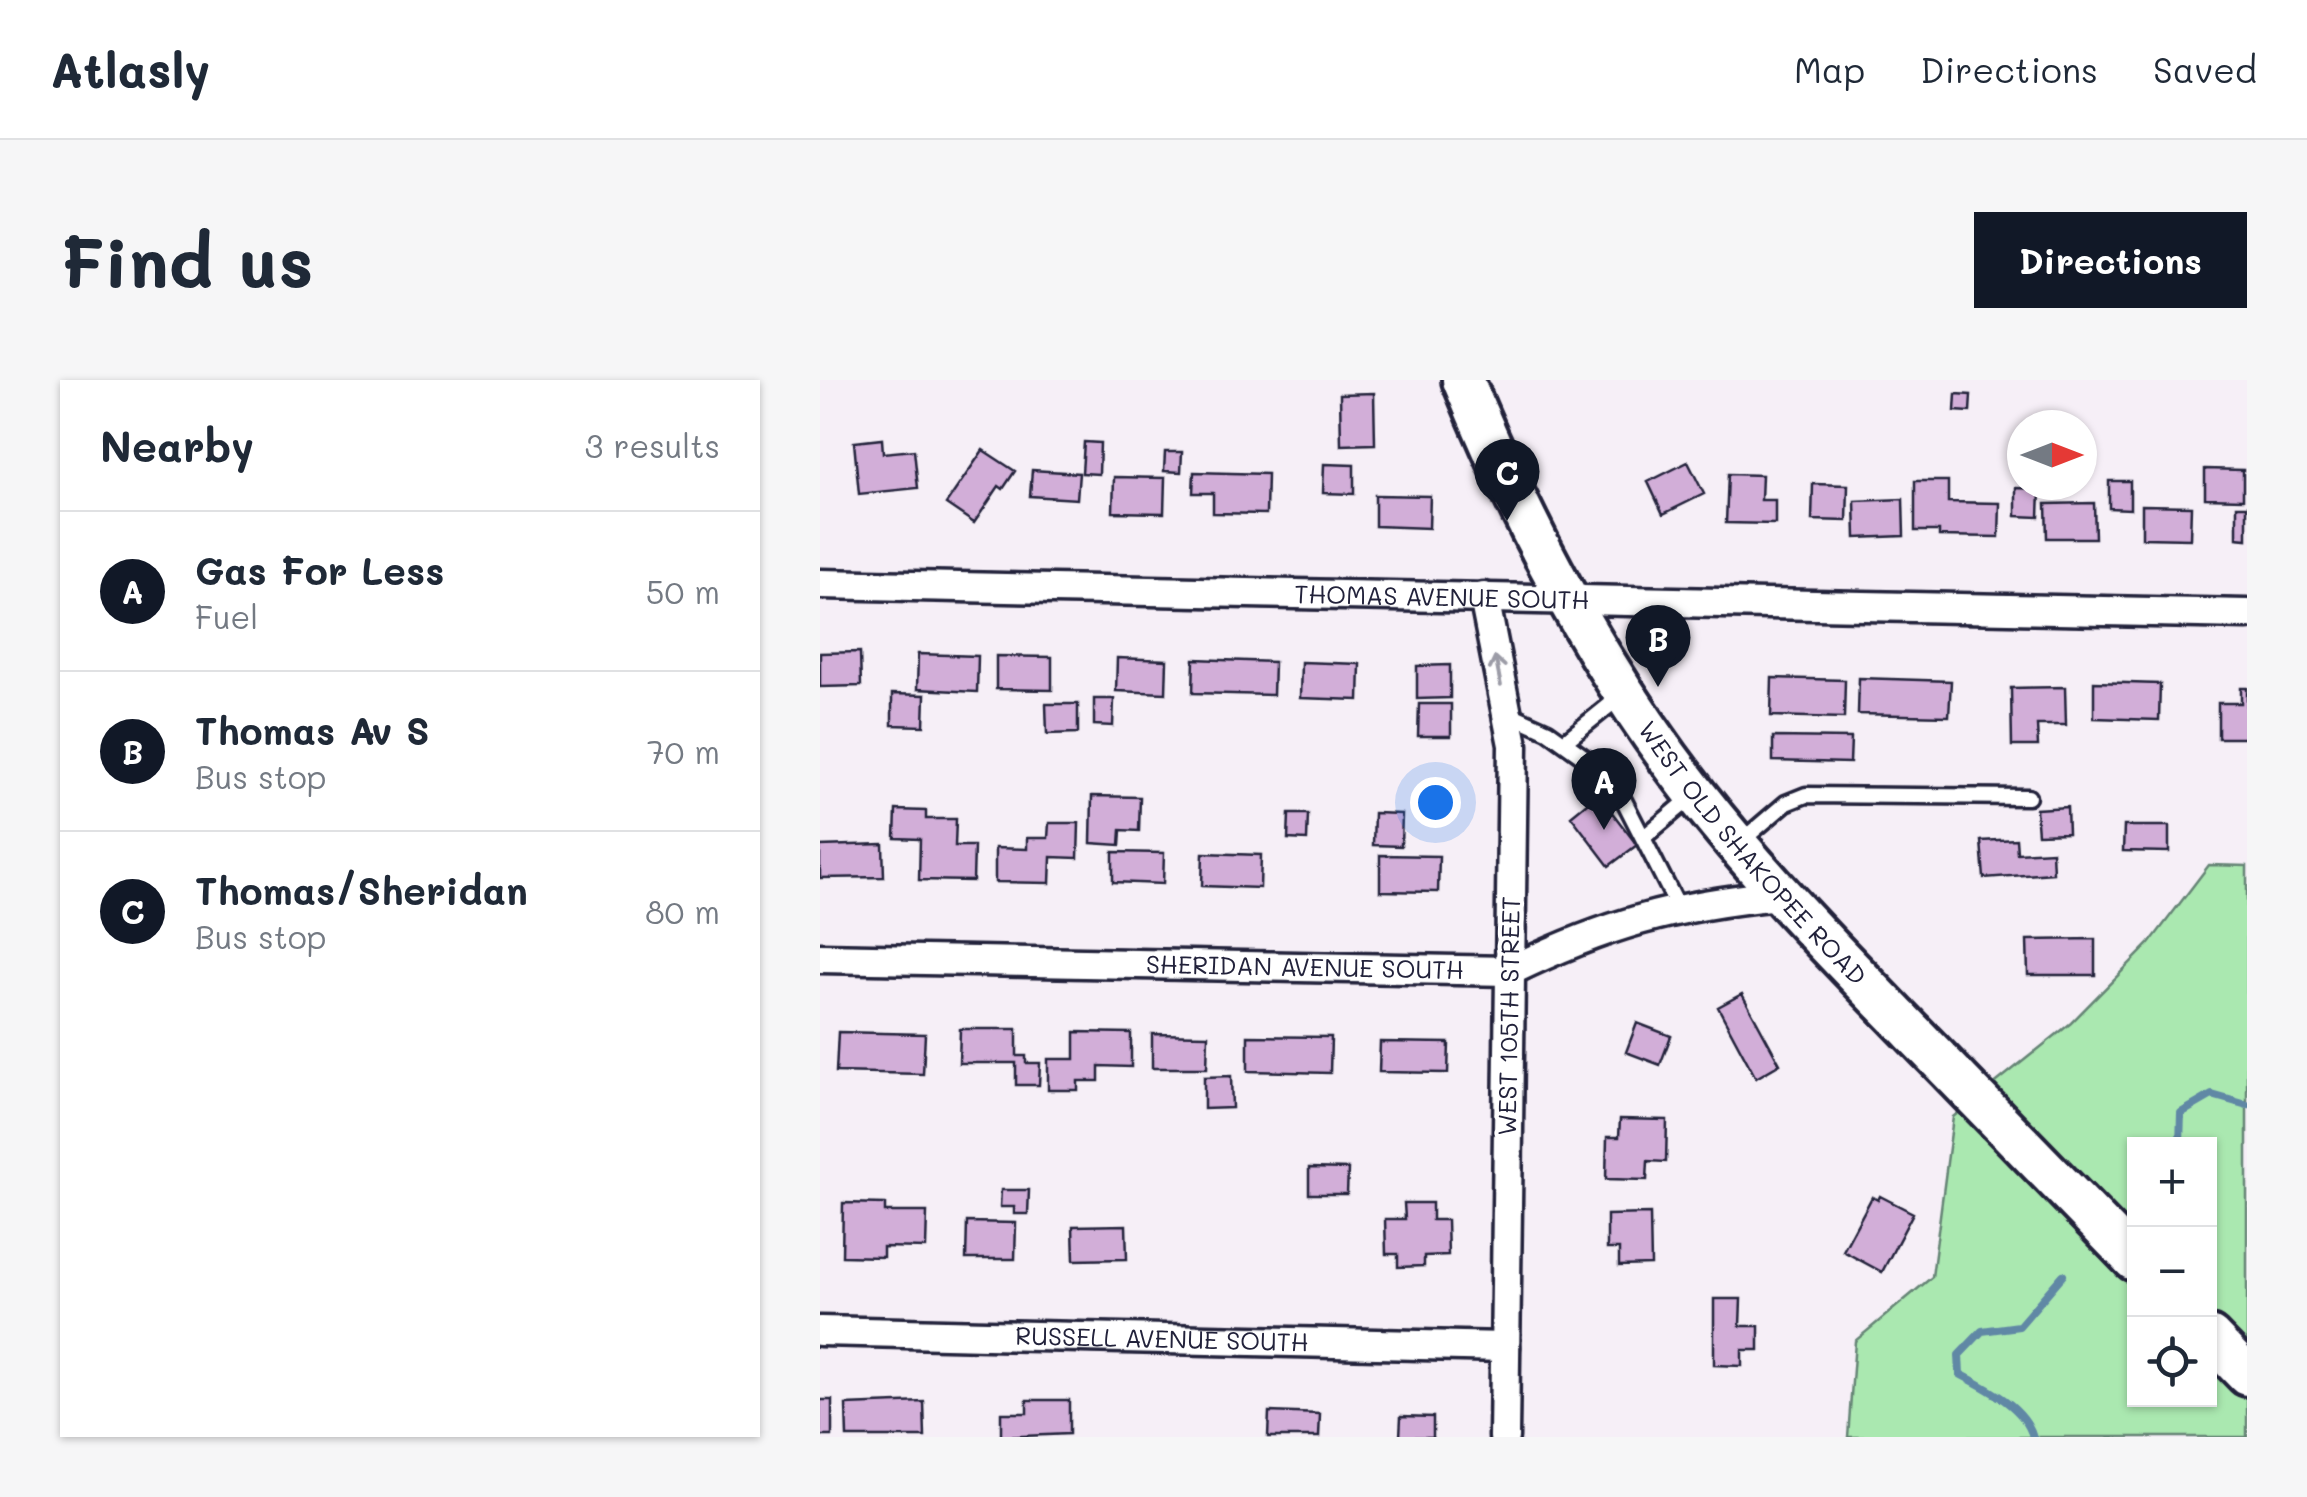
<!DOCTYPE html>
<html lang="en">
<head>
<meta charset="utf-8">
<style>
	body { margin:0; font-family:Mali,sans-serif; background:#f6f6f7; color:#1f2937 }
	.controls { position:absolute; right:30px; bottom:30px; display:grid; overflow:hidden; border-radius:0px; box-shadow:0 2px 8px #0004 }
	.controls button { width:90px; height:90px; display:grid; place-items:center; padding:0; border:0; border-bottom:2px solid #e0e1e3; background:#fff; color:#1f2937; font:50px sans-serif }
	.compass { position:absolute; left:1187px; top:30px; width:90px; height:90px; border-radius:50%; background:#fff; box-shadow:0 2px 8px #0004; rotate:90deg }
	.you { position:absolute; left:615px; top:422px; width:35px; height:35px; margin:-25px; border:8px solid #fff; border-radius:50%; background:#1a73e8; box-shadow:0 0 0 15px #1a73e833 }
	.badge { display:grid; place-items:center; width:65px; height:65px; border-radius:50%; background:#111827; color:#fff; font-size:32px; font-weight:700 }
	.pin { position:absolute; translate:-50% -82px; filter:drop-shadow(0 2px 5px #0008) }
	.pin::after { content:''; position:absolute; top:52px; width:35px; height:30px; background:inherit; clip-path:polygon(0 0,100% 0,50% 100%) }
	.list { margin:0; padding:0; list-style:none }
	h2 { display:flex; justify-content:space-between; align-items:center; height:130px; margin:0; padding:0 40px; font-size:42px }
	h2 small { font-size:32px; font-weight:400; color:#747a83 }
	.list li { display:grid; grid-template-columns:65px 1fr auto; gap:30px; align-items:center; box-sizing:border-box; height:160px; padding:0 40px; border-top:2px solid #e0e1e3 }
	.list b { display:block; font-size:38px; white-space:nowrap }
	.list p { margin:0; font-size:32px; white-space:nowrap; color:#747a83 }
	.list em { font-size:32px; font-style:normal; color:#747a83 }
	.icon { flex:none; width:55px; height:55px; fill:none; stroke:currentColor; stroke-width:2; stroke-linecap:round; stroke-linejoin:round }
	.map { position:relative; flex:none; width:1427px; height:1057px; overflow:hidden; border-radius:0px }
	header { display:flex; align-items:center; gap:60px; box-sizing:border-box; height:140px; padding:0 50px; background:#fff; border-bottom:2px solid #e0e1e3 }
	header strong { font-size:48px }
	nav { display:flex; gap:55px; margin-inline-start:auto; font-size:35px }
	.intro { display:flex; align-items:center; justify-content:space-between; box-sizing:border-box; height:240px; padding:0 60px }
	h1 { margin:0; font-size:70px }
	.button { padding:25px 45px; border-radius:0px; background:#111827; color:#fff; font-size:35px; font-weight:700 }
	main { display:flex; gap:60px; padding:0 60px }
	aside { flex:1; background:#fff; border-radius:0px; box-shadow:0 2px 8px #0004 }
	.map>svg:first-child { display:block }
	.green { fill:#aae8b0; stroke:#668576; stroke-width:2.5; fill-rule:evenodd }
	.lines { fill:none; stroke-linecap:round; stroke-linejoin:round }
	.stream { stroke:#6088a5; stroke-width:8 }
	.building { fill:#d2aed8; stroke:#22223b; stroke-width:2.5 }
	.lane-casing { stroke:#22223b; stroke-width:21 }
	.street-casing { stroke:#22223b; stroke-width:35 }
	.secondary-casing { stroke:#22223b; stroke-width:48 }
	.lane { stroke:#fff; stroke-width:14 }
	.street { stroke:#fff; stroke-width:28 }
	.secondary { stroke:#fff; stroke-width:40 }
	.oneway { stroke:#9c9ca7 }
	.labels { text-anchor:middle; stroke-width:8; stroke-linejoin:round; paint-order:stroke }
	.street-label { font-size:25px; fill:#22223b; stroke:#fff }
</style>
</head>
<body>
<header>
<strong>Atlasly</strong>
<nav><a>Map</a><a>Directions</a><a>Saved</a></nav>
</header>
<div class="intro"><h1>Find us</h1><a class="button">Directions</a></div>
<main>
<aside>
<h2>Nearby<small>3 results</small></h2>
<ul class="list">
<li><span class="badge">A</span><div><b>Gas For Less</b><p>Fuel</p></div><em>50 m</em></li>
<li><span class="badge">B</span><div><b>Thomas Av S</b><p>Bus stop</p></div><em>70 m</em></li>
<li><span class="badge">C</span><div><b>Thomas/Sheridan</b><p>Bus stop</p></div><em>80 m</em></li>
</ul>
</aside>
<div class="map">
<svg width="1427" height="1057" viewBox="0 0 1427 1057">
	<rect width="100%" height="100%" fill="#f6eff7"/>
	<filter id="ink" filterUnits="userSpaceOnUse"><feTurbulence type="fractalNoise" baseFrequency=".01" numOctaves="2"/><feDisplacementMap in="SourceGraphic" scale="20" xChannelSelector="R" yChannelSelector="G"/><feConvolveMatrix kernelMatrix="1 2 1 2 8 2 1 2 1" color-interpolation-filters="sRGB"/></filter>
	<g filter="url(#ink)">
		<!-- green -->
		<path class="green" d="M 1389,485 L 1427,486 L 1427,1057 L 1028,1057 L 1035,961 L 1112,897 L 1133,737 L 1251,643 L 1329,564 ZM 1314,764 L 1390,764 L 1390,1019 L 1314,1019 Z"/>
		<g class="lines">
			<!-- stream -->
			<path class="stream" d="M 1360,764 L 1361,733 L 1392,715 L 1427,725
				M 1213,1057 C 1205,1027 1167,1008 1140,994 L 1139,975 L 1162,951 L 1199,946 L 1243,895"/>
		</g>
		<!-- building -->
		<path class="building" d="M 554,13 L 555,64 L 521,65 L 520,14 Z
			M 1136,14 L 1151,15 L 1150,32 L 1135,31 Z
			M 62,59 L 63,73 L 94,70 L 98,108 L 39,114 L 34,62 Z
			M 264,62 L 280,63 L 279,94 L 262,93 Z
			M 163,70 L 195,91 L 183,109 L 179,106 L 154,143 L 126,124 Z
			M 345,72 L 362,72 L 361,92 L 344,91 Z
			M 868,82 L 884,114 L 843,134 L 828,102 Z
			M 504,84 L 534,85 L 534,114 L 503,113 Z
			M 1385,89 L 1423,90 L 1423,119 L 1385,118 Z
			M 212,90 L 259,93 L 257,119 L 210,116 Z
			M 374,92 L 447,94 L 446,134 L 393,133 L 393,113 L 373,113 Z
			M 908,94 L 942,95 L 941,120 L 955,120 L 955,144 L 906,143 Z
			M 294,97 L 345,98 L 344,133 L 293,132 Z
			M 1095,101 L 1128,101 L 1128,122 L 1180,123 L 1179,157 L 1119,156 L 1119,151 L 1095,151 Z
			M 1289,101 L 1310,101 L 1310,129 L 1289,128 Z
			M 993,104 L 1028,105 L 1027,141 L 992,140 Z
			M 1196,108 L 1220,109 L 1219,137 L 1196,136 Z
			M 555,115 L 610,116 L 609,148 L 555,146 Z
			M 1083,119 L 1084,156 L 1036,158 L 1035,121 Z
			M 1274,123 L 1275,158 L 1227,158 L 1226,124 Z
			M 1322,125 L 1371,126 L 1370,159 L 1322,158 Z
			M 1417,126 L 1427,126 L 1427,159 L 1417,158 Z
			M 40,272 L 41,306 L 0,307 L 0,273 Z
			M 98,274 L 158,276 L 157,312 L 97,309 Z
			M 176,276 L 232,277 L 232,310 L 176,309 Z
			M 297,278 L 347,280 L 346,313 L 296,311 Z
			M 374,279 L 454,282 L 453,315 L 373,313 Z
			M 481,282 L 540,284 L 539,320 L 480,318 Z
			M 630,285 L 630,318 L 597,319 L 597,286 Z
			M 952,298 L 1025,300 L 1024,338 L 951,336 Z
			M 1039,298 L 1131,301 L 1129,336 L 1038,334 Z
			M 1274,302 L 1340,304 L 1339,340 L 1274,338 Z
			M 1245,307 L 1246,345 L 1217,345 L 1218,366 L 1192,366 L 1191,308 Z
			M 1421,308 L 1427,308 L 1427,358 L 1398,358 L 1398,323 L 1421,323 Z
			M 72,314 L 105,315 L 104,346 L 72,345 Z
			M 274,319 L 294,319 L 293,346 L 274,345 Z
			M 226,324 L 258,324 L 258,353 L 227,354 Z
			M 599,324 L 631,324 L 631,356 L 598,356 Z
			M 953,357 L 1031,358 L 1030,383 L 953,381 Z
			M 778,414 L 817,465 L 789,486 L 751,436 Z
			M 272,416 L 320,417 L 319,451 L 301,450 L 300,465 L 271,463 Z
			M 1247,427 L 1248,453 L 1218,454 L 1216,429 Z
			M 76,430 L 106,431 L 106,439 L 136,439 L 135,466 L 154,466 L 153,501 L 99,500 L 100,459 L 75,458 Z
			M 554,433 L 582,434 L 581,466 L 553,465 Z
			M 469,434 L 488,434 L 487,460 L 468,459 Z
			M 229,443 L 259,443 L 258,478 L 231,477 L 230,503 L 175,502 L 175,468 L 207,469 L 207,458 L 228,458 Z
			M 1304,446 L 1349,446 L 1349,472 L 1303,471 Z
			M 1196,459 L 1197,473 L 1232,471 L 1233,493 L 1164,498 L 1161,461 Z
			M 63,464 L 64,497 L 0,498 L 0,466 Z
			M 293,472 L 344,473 L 343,504 L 293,502 Z
			M 383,473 L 441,475 L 440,508 L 382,506 Z
			M 560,475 L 619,476 L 618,512 L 560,511 Z
			M 1275,559 L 1275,595 L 1208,595 L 1207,560 Z
			M 922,614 L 960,684 L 936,698 L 898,627 Z
			M 817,643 L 851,656 L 840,685 L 806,672 Z
			M 140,649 L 197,649 L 197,676 L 206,676 L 206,683 L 220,683 L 219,705 L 196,705 L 196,683 L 139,683 Z
			M 18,652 L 105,654 L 103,694 L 16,692 Z
			M 255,652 L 311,653 L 311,687 L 279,686 L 279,701 L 258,701 L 258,710 L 228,710 L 228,679 L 255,679 Z
			M 332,654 L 388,655 L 387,688 L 332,688 Z
			M 428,656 L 511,657 L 510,693 L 428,691 Z
			M 560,662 L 629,663 L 628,693 L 559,692 Z
			M 411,696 L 412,728 L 384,729 L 384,697 Z
			M 800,739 L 847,740 L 846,782 L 828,781 L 827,800 L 786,799 L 787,757 L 799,757 Z
			M 489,788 L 528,789 L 527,814 L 489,814 Z
			M 181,810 L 209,810 L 208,834 L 194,834 L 194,827 L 180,827 Z
			M 1060,816 L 1093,833 L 1062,892 L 1023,871 L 1052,817 L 1058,820 Z
			M 23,823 L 65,824 L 65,832 L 107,832 L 106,868 L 63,867 L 63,877 L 22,876 Z
			M 584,823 L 612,823 L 612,840 L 627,840 L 628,875 L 604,876 L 604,886 L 578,887 L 578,874 L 566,874 L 565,839 L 585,839 Z
			M 830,834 L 831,885 L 799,886 L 799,869 L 787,869 L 787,835 Z
			M 147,842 L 196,843 L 195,879 L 146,879 Z
			M 306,845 L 307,879 L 254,880 L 253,846 Z
			M 894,919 L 921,919 L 920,946 L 939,946 L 939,970 L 922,970 L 922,986 L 894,985 Z
			M 0,1020 L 12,1020 L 12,1056 L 0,1056 Z
			M 207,1020 L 249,1020 L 249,1054 L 181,1057 L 181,1033 L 207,1033 Z
			M 104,1022 L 105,1057 L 27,1057 L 26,1025 Z
			M 449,1032 L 500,1034 L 499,1057 L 448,1057 Z
			M 581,1036 L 613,1037 L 613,1057 L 580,1057 Z"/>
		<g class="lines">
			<defs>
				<path id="lane" d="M 686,332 L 728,351 L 792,397 L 859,529
					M 744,362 L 801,316
					M 823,458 L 872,417
					M 918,464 L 966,423 L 986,415 L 1208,417"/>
				<g id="street">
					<path id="s1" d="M 0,204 L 1427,234"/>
					<path d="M 664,217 L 693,365 L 684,1057"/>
					<path id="s2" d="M 0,578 L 690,591 C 784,545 855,525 959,515"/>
					<path id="s3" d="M 0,951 L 685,967"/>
				</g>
				<g id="secondary">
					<path id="s4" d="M 643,0 C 704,148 778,289 877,416 C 943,500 1017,575 1092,652 C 1166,728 1240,804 1314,880"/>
					<path d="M 1390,957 L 1427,995"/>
				</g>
			</defs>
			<!-- lane casing -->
			<use href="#lane" class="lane-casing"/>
			<!-- street casing -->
			<use href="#street" class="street-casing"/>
			<!-- secondary casing -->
			<use href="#secondary" class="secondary-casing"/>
			<!-- lane -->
			<use href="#lane" class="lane"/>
			<!-- street -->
			<use href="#street" class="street"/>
			<!-- secondary -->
			<use href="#secondary" class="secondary"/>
		</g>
		<!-- one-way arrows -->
		<defs><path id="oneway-shaft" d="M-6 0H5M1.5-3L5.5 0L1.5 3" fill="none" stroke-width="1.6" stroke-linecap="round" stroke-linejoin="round" transform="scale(2.5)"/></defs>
		<use class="oneway" href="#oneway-shaft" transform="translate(678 291) rotate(-101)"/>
	</g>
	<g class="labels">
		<!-- street labels -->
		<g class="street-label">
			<text dy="9" stroke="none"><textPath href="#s1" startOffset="622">THOMAS AVENUE SOUTH</textPath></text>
			<text dy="9" stroke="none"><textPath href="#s4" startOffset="558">WEST OLD SHAKOPEE ROAD</textPath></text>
			<text dy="9" stroke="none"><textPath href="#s2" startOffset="485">SHERIDAN AVENUE SOUTH</textPath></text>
			<text transform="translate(689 636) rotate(-89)" y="9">WEST 105TH STREET</text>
			<text dy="9" stroke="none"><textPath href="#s3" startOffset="342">RUSSELL AVENUE SOUTH</textPath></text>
		</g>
	</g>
</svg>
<div class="controls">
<button>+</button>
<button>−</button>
<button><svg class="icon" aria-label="locate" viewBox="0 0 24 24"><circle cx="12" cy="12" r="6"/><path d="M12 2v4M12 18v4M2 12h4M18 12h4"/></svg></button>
</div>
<svg class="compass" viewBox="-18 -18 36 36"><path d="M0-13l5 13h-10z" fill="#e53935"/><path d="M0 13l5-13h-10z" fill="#747a83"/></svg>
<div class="you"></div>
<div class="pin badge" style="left:784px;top:450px">A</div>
<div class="pin badge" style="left:838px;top:307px">B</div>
<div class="pin badge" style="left:687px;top:141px">C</div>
</div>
</main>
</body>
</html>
